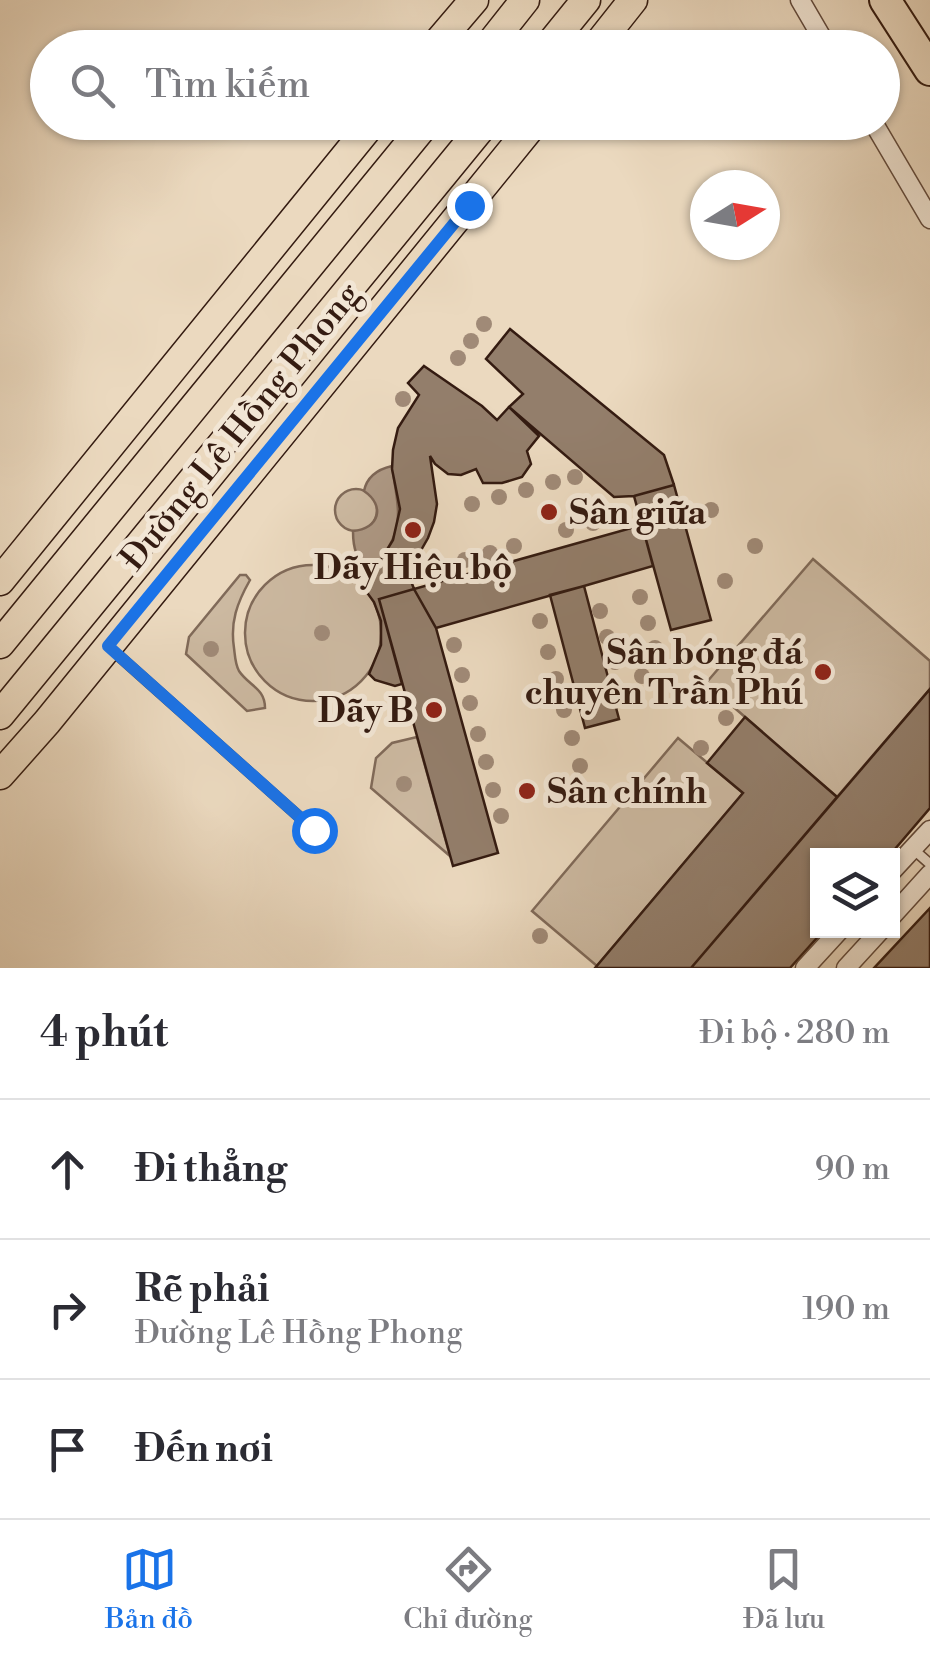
<!DOCTYPE html>
<html lang="vi">
<head>
<meta charset="utf-8">
<style>
	body { margin:0; font-family:"Libre Bodoni",serif; background:#f7f7f7; color:#2b2b33 }
	.controls { position:absolute; right:30px; bottom:30px; display:grid; overflow:hidden; border-radius:0px; box-shadow:0 2px 8px #0004 }
	.controls button { width:90px; height:90px; display:grid; place-items:center; padding:0; border:0; border-bottom:2px solid #e1e1e2; background:#fff; color:#2b2b33; font:50px sans-serif }
	.compass { position:absolute; left:690px; top:170px; width:90px; height:90px; border-radius:50%; background:#fff; box-shadow:0 2px 8px #0004; rotate:79deg }
	.stop { position:absolute; width:30px; height:30px; margin:-22px; border:8px solid #1a73e8; border-radius:50%; background:#fff }
	.stop.end { background:#1a73e8; border-color:#fff; box-shadow:0 2px 10px #0008 }
	.list { margin:0; padding:0; list-style:none }
	h2 { display:flex; justify-content:space-between; align-items:center; height:130px; margin:0; padding:0 40px; font-size:42px }
	h2 small { font-size:32px; font-weight:400; color:#7c7c81 }
	.list li { display:grid; grid-template-columns:65px 1fr auto; gap:30px; align-items:center; box-sizing:border-box; height:140px; padding:0 40px; border-top:2px solid #e1e1e2 }
	.list b { display:block; font-size:38px; white-space:nowrap }
	.list p { margin:0; font-size:32px; white-space:nowrap; color:#7c7c81 }
	.list em { font-size:32px; font-style:normal; color:#7c7c81 }
	.icon { flex:none; width:55px; height:55px; fill:none; stroke:currentColor; stroke-width:2; stroke-linecap:round; stroke-linejoin:round }
	.map { position:relative; flex:none; width:930px; height:968px; overflow:hidden }
	.search { position:absolute; background:#fff; box-shadow:0 2px 8px #0004; left:30px; right:30px; top:30px; height:110px; display:flex; align-items:center; gap:25px; box-sizing:border-box; padding:0 35px; border-radius:55px; color:#7c7c81; font-size:38px }
	.sheet { height:550px; background:#fff }
	nav { display:flex; justify-content:space-around; align-items:center; box-sizing:border-box; height:140px; border-top:2px solid #e1e1e2; background:#fff; font-size:28px; color:#7c7c81 }
	nav a { display:grid; justify-items:center; gap:5px }
	nav .on { color:#1a73e8 }
	.map>svg:first-child { display:block }
	.green { fill:#ccb9a1; stroke:#806a59; stroke-width:2.5 }
	.water { fill:#ad9884; stroke:#7d6656; stroke-width:2.5 }
	.building { fill:#937e6b; stroke:#341b11; stroke-width:2.5 }
	.lines { fill:none; stroke-linecap:round; stroke-linejoin:round }
	.service-casing { stroke:#624a3c; stroke-width:12 }
	.minor-casing { stroke:#624a3c; stroke-width:21 }
	.primary-casing { stroke:#341b11; stroke-width:31 }
	.trunk-casing { stroke:#341b11; stroke-width:34 }
	.service { stroke:#f2e6d5; stroke-width:9 }
	.minor { stroke:#f2e6d5; stroke-width:18 }
	.primary { stroke:#ebd9bf; stroke-width:28 }
	.trunk { stroke:#ebd9bf; stroke-width:30 }
	.tree { fill:#a08a77 }
	.route { stroke:#1a73e8; stroke-width:12 }
	.poi-dot { fill:#8f2418; stroke:#f2e6d5; stroke-width:4 }
	.labels { text-anchor:middle; stroke-width:10; stroke-linejoin:round; paint-order:stroke }
	.street-label { font-size:35px; fill:#341b11; stroke:#f2e6d5 }
	.poi-label { font-size:35px; font-weight:bold; fill:#341b11; stroke:#f2e6d5; text-anchor:start }
</style>
</head>
<body>
<div class="map">
<svg width="930" height="968" viewBox="0 0 930 968">
	<rect width="100%" height="100%" fill="#ebd9bf"/>
	<filter id="stains"><feTurbulence type="fractalNoise" baseFrequency=".002" numOctaves="4"/><feColorMatrix values="0 0 0 0 .2 0 0 0 0 .09 0 0 0 0 .02 0 0 0 .5 -.17"/></filter>
	<radialGradient id="worn" r=".72"><stop offset=".6" stop-color="#630" stop-opacity="0"/><stop offset="1" stop-color="#630" stop-opacity=".3"/></radialGradient>
	<!-- green -->
	<path class="green" d="M335 510a21 21 0 1 1 42 0a21 21 0 1 1-42 0Z
		M 813,559 L 930,661 L 930,689 L 837,797 L 706,683 Z
		M245 633a68 68 0 1 1 136 0a68 68 0 1 1-136 0Z
		M 240,575 L 246,575 L 250,580 C 237,603 230,622 234,648 C 235,655 235,664 239,671 C 249,686 265,688 265,708 L 247,711 L 186,654 L 189,637 Z
		M 417,737 L 450,856 L 371,788 L 376,758 L 392,743 Z
		M 678,738 L 743,793 L 597,966 L 532,911 Z"/>
	<!-- water -->
	<path class="water" d="M 392,466 C 399,515 407,530 371,571 C 356,559 353,549 353,531 C 379,529 386,506 364,491 C 367,476 379,469 392,466 Z"/>
	<!-- building -->
	<path class="building" d="M 510,329 L 664,455 L 674,485 L 634,496 L 614,497 L 509,407 L 523,394 L 486,359 Z
		M 424,366 L 482,406 L 497,420 L 509,407 L 539,436 L 527,451 L 531,464 L 522,477 L 502,483 L 483,483 L 476,469 L 461,475 L 448,474 L 435,464 L 430,456 L 437,504 L 434,522 L 428,538 L 408,573 L 414,589 L 379,599 L 402,684 L 395,686 L 375,680 L 369,674 L 381,645 L 381,621 L 374,602 L 360,583 L 382,558 L 393,540 L 400,509 L 392,469 L 393,450 L 398,428 L 419,395 L 408,383 Z
		M 674,485 L 711,620 L 671,630 L 634,496 Z
		M 642,525 L 653,566 L 584,586 L 436,628 L 414,589 Z
		M 584,586 L 619,719 L 585,728 L 550,595 Z
		M 414,589 L 436,628 L 498,853 L 453,866 L 379,599 Z
		M 930,689 L 930,808 L 889,856 L 818,856 L 818,931 L 823,931 L 790,968 L 691,968 Z
		M 745,717 L 837,797 L 691,968 L 595,968 L 743,793 L 707,763 Z
		M 930,908 L 930,968 L 874,968 Z"/>
	<g class="lines">
		<defs>
			<path id="service" d="M 110,648 L 314,830
				M 913,849 L 930,864"/>
			<path id="minor" d="M 800,0 L 828,48
				M 873,122 L 930,219
				M 892,871 L 930,830
				M 892,916 L 930,874
				M 805,968 L 839,931
				M 846,968 L 880,931"/>
			<path id="primary" d="M 433,48 L 474,0
				M 487,48 L 525,0
				M 547,48 L 586,0
				M 595,48 L 633,0
				M 0,581 L 373,122
				M 0,644 L 427,122
				M 0,715 L 486,122
				M 0,775 L 47,722 L 535,122"/>
			<path id="trunk" d="M 885,0 L 930,70"/>
		</defs>
		<!-- service casing -->
		<use href="#service" class="service-casing"/>
		<!-- minor casing -->
		<use href="#minor" class="minor-casing"/>
		<!-- primary casing -->
		<use href="#primary" class="primary-casing"/>
		<!-- trunk casing -->
		<use href="#trunk" class="trunk-casing"/>
		<!-- service -->
		<use href="#service" class="service"/>
		<!-- minor -->
		<use href="#minor" class="minor"/>
		<!-- primary -->
		<use href="#primary" class="primary"/>
		<!-- trunk -->
		<use href="#trunk" class="trunk"/>
	</g>
	<!-- trees -->
	<g class="tree">
		<circle cx="484" cy="324" r="8"/>
		<circle cx="471" cy="341" r="8"/>
		<circle cx="458" cy="358" r="8"/>
		<circle cx="403" cy="399" r="8"/>
		<circle cx="575" cy="477" r="8"/>
		<circle cx="553" cy="482" r="8"/>
		<circle cx="526" cy="490" r="8"/>
		<circle cx="499" cy="497" r="8"/>
		<circle cx="472" cy="504" r="8"/>
		<circle cx="711" cy="510" r="8"/>
		<circle cx="614" cy="516" r="8"/>
		<circle cx="593" cy="523" r="8"/>
		<circle cx="566" cy="530" r="8"/>
		<circle cx="514" cy="546" r="8"/>
		<circle cx="755" cy="546" r="8"/>
		<circle cx="490" cy="553" r="8"/>
		<circle cx="465" cy="560" r="8"/>
		<circle cx="725" cy="581" r="8"/>
		<circle cx="640" cy="597" r="8"/>
		<circle cx="600" cy="611" r="8"/>
		<circle cx="540" cy="621" r="8"/>
		<circle cx="648" cy="623" r="8"/>
		<circle cx="322" cy="633" r="8"/>
		<circle cx="607" cy="637" r="8"/>
		<circle cx="454" cy="645" r="8"/>
		<circle cx="655" cy="648" r="8"/>
		<circle cx="211" cy="649" r="8"/>
		<circle cx="548" cy="652" r="8"/>
		<circle cx="615" cy="662" r="8"/>
		<circle cx="462" cy="675" r="8"/>
		<circle cx="642" cy="676" r="8"/>
		<circle cx="556" cy="679" r="8"/>
		<circle cx="470" cy="703" r="8"/>
		<circle cx="564" cy="710" r="8"/>
		<circle cx="726" cy="718" r="8"/>
		<circle cx="478" cy="734" r="8"/>
		<circle cx="572" cy="738" r="8"/>
		<circle cx="701" cy="748" r="8"/>
		<circle cx="486" cy="762" r="8"/>
		<circle cx="580" cy="766" r="8"/>
		<circle cx="404" cy="784" r="8"/>
		<circle cx="493" cy="790" r="8"/>
		<circle cx="501" cy="816" r="8"/>
		<circle cx="540" cy="936" r="8"/>
	</g>
	<g class="lines">
		<!-- route -->
		<path class="route" d="M 314,830 L 108,646 L 469,205"/>
	</g>
	<!-- markers -->
	<g class="poi-dot">
		<circle cx="549" cy="512" r="10"/>
		<circle cx="413" cy="530" r="10"/>
		<circle cx="823" cy="672" r="10"/>
		<circle cx="434" cy="710" r="10"/>
		<circle cx="527" cy="791" r="10"/>
	</g>
	<g class="labels">
		<!-- street labels -->
		<g class="street-label">
			<text transform="translate(240 426) rotate(-51)" y="12">Đường Lê Hồng Phong</text>
		</g>
		<!-- poi labels -->
		<g class="poi-label">
			<text x="569" y="524">Sân giữa</text>
			<text x="413" y="579" text-anchor="middle">Dãy Hiệu bộ</text>
			<text x="803" y="664" text-anchor="end">Sân bóng đá<tspan x="803" dy="40">chuyên Trần Phú</tspan></text>
			<text x="414" y="722" text-anchor="end">Dãy B</text>
			<text x="547" y="803">Sân chính</text>
		</g>
	</g>
	<rect width="100%" height="100%" filter="url(#stains)"/>
	<rect width="100%" height="100%" fill="url(#worn)"/>
</svg>
<div class="controls">
<button><svg class="icon" aria-label="layers" viewBox="0 0 24 24"><path d="M12 4l9 5-9 5-9-5zM3 14l9 5 9-5"/></svg></button>
</div>
<svg class="compass" viewBox="-18 -18 36 36"><path d="M0-13l5 13h-10z" fill="#e53935"/><path d="M0 13l5-13h-10z" fill="#7c7c81"/></svg>
<div class="stop" style="left:314px;top:830px"></div>
<div class="stop end" style="left:469px;top:205px"></div>
<div class="search"><svg class="icon" aria-label="search" viewBox="0 0 24 24"><circle cx="10" cy="10" r="6"/><path d="M15 15l6 6"/></svg>Tìm kiếm</div>
</div>
<section class="sheet">
<h2>4 phút<small>Đi bộ · 280 m</small></h2>
<ul class="list">
<li><svg class="icon" aria-label="ahead" viewBox="0 0 24 24"><path d="M12 20V5M6 11l6-6 6 6"/></svg><div><b>Đi thẳng</b></div><em>90 m</em></li>
<li><svg class="icon" aria-label="right" viewBox="0 0 24 24"><path d="M7 20v-9h11M14 6l5 5-5 5"/></svg><div><b>Rẽ phải</b><p>Đường Lê Hồng Phong</p></div><em>190 m</em></li>
<li><svg class="icon" aria-label="arrive" viewBox="0 0 24 24"><path d="M6 21V4h12l-3 4 3 4H6"/></svg><div><b>Đến nơi</b></div></li>
</ul>
</section>
<nav>
<a class="on"><svg class="icon" aria-label="map" viewBox="0 0 24 24"><path d="M3 6l6-2 6 2 6-2v14l-6 2-6-2-6 2zM9 4v14M15 6v14"/></svg>Bản đồ</a>
<a><svg class="icon" aria-label="directions" viewBox="0 0 24 24"><path d="M12 3l9 9-9 9-9-9zM9 14v-3h6M13 9l2 2-2 2"/></svg>Chỉ đường</a>
<a><svg class="icon" aria-label="saved" viewBox="0 0 24 24"><path d="M7 4h10v16l-5-4-5 4z"/></svg>Đã lưu</a>
</nav>
</body>
</html>
